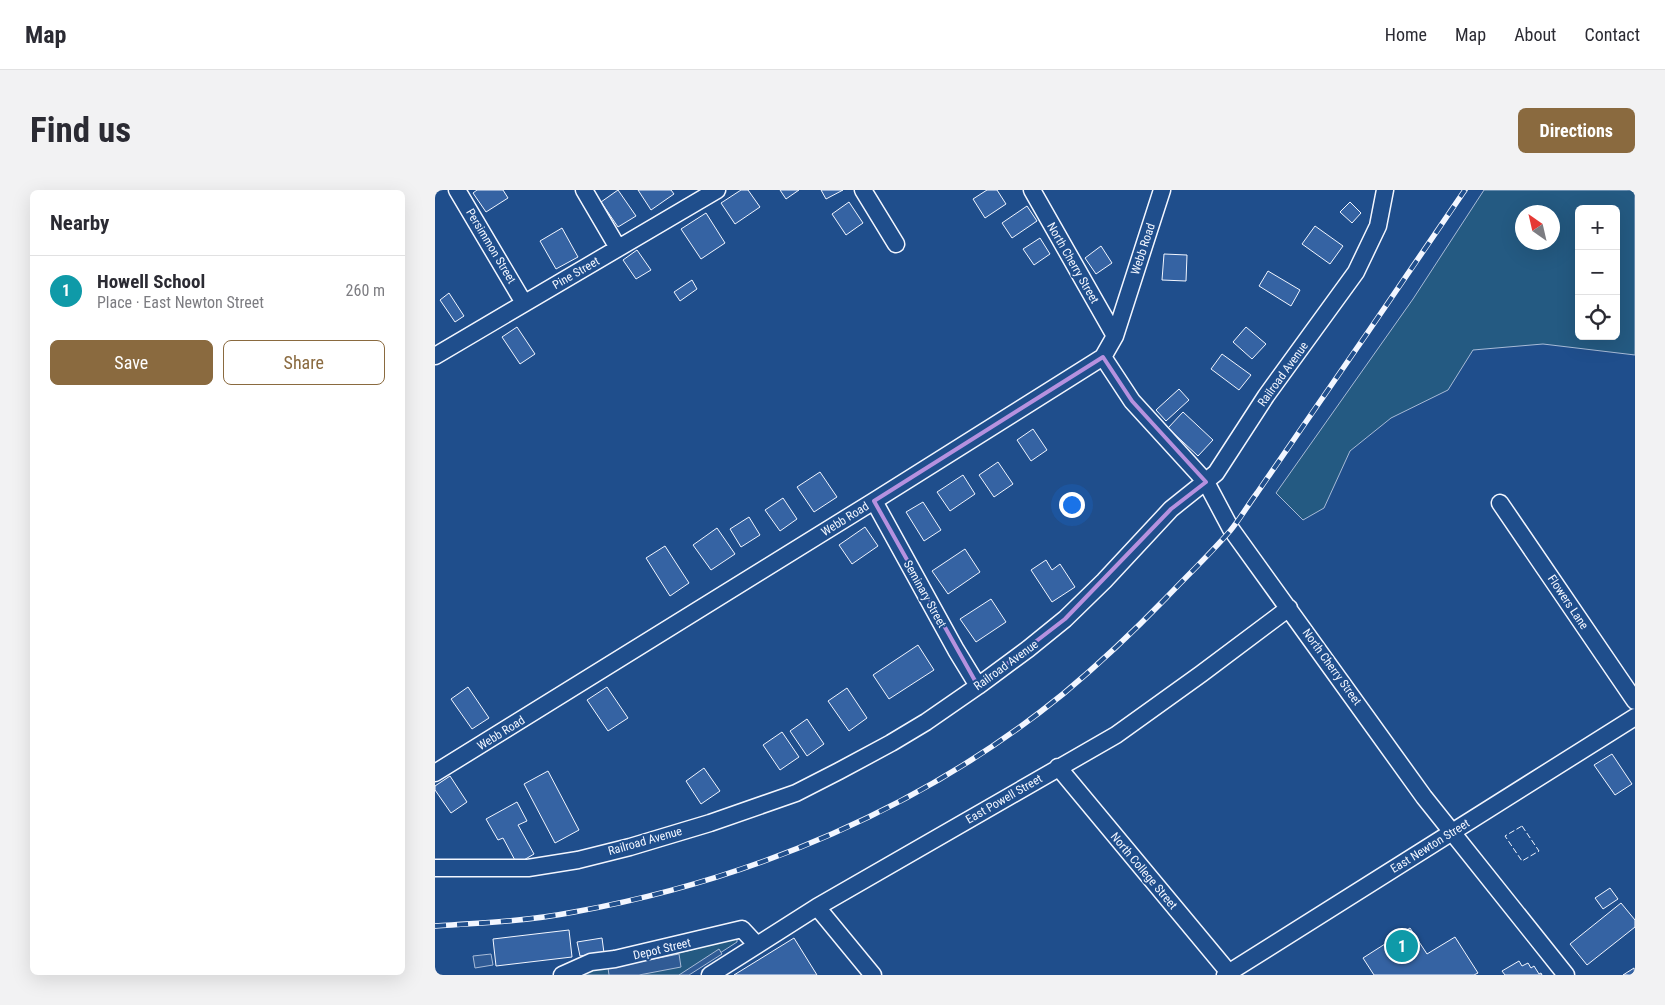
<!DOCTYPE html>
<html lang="en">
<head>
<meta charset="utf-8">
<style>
	body { margin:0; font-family:"Roboto Condensed",sans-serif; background:#f2f2f3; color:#2b2b33 }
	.controls { position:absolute; right:15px; top:15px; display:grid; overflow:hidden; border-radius:8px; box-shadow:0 5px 20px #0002 }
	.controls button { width:45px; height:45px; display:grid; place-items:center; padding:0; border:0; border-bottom:1px solid #e1e1e2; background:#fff; color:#2b2b33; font:25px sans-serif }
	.compass { position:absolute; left:1080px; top:15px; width:45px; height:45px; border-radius:50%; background:#fff; box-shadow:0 5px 20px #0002; rotate:326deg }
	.you { position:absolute; left:636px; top:314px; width:18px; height:18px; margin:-12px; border:4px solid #fff; border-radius:50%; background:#1a73e8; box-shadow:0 0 0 8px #1a73e833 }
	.badge { display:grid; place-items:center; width:32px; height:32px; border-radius:50%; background:#8a6a3f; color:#fff; font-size:16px; font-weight:700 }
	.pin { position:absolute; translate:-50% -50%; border:2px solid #fff; box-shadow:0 1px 5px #0006 }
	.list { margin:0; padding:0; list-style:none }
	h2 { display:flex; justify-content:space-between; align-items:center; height:65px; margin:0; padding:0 20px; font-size:21px }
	h2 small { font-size:16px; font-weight:400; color:#7c7c81 }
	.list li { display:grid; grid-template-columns:32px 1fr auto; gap:15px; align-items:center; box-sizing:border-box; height:70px; padding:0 20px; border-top:1px solid #e1e1e2 }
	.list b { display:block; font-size:19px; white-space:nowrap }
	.list p { margin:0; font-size:16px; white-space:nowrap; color:#7c7c81 }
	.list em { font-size:16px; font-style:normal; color:#7c7c81 }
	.actions { display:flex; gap:10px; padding:15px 20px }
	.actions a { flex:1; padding:11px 0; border:1px solid #8a6a3f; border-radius:8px; text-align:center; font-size:18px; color:#8a6a3f }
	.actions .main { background:#8a6a3f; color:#fff }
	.icon { flex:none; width:28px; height:28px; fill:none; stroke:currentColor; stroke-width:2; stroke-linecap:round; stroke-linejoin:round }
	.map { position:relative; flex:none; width:1200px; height:785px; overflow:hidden; border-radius:8px }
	header { display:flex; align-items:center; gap:30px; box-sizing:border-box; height:70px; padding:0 25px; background:#fff; border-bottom:1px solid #e1e1e2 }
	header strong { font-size:24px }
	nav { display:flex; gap:28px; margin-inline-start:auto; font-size:18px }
	.intro { display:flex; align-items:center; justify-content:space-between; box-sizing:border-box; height:120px; padding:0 30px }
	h1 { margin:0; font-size:35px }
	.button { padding:12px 22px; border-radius:8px; background:#8a6a3f; color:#fff; font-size:18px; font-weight:700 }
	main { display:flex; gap:30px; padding:0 30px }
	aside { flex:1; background:#fff; border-radius:8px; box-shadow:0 5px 20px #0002 }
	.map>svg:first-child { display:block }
	.green { fill:#245a82; stroke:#a8bbd7; fill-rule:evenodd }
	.parking { fill:#305b95; stroke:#a8bbd7 }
	.building { fill:#3563a3; stroke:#f2f6ff }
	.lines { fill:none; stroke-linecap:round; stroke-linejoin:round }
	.minor-casing { stroke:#f2f6ff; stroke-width:19 }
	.minor { stroke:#1f4e8c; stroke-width:16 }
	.rail-casing { stroke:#f2f6ff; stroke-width:5.5 }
	.rail { stroke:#1f4e8c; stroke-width:4; stroke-dasharray:11; stroke-linecap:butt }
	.fence { stroke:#f2f6ff; stroke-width:1; stroke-dasharray:6 2.5; stroke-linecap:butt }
	.marked { fill:none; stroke:#b691df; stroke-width:4; stroke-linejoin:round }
	.labels { text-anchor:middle; stroke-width:4; stroke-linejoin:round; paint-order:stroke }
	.street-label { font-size:12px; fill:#f2f6ff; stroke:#1f4e8c }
</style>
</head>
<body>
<header>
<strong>Map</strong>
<nav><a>Home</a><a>Map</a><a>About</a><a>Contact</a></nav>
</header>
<div class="intro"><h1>Find us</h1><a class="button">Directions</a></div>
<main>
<aside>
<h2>Nearby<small></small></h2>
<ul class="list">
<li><span class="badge" style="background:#0f9aa8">1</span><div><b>Howell School</b><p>Place · East Newton Street</p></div><em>260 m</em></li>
</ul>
<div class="actions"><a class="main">Save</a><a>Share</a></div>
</aside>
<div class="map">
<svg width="1200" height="785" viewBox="0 0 1200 785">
	<rect width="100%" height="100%" fill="#1f4e8c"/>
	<!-- green -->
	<path class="green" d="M 1049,0 L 1200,0 L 1200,165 L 1108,154 L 1038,160 L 1013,200 L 956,228 L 915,261 L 889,318 L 868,330 L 841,303 L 978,109 ZM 1144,19 L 1181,19 L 1181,146 L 1144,146 ZM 1088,22 L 1118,22 L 1118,52 L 1088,52 Z
		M 300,748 L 302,749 L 302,752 L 251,785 L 143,785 L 160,777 L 252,761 Z"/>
	<!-- parking -->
	<path class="parking" d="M 284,759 L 287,764 L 254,785 L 244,785 Z
		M 56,764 L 58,775 L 40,778 L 38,766 Z
		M 244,764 L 246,777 L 204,785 L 174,785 L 173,778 Z"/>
	<!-- building -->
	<path class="building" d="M 42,0 L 68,0 L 73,8 L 51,22 L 38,3 Z
		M 183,0 L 201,26 L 183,37 L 166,12 Z
		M 203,0 L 236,0 L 239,4 L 216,20 Z
		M 306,0 L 313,0 L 325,17 L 300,34 L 286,13 Z
		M 345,0 L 364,0 L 351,9 Z
		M 386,0 L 408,0 L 391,9 Z
		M 552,0 L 562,0 L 571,14 L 550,28 L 538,9 Z
		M 414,12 L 428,33 L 411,45 L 397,24 Z
		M 915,12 L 926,23 L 917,33 L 905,22 Z
		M 592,16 L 602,31 L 577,48 L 567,33 Z
		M 271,23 L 290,53 L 266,69 L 246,39 Z
		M 880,36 L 908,56 L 895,74 L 867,54 Z
		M 127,38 L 143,67 L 121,79 L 105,51 Z
		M 605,48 L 615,64 L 599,75 L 588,59 Z
		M 666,56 L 677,73 L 661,84 L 650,68 Z
		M 202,60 L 216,80 L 201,89 L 188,70 Z
		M 729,64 L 752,65 L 751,91 L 727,90 Z
		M 833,81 L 865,100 L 856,116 L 824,96 Z
		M 257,90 L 262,99 L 245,111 L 239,102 Z
		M 14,103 L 29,126 L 20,132 L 5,110 Z
		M 82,137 L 100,164 L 85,174 L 67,147 Z
		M 811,137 L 831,154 L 817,169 L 798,152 Z
		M 787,164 L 816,185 L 804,200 L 776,179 Z
		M 744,199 L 754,210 L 731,231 L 721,220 Z
		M 748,222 L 778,250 L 763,266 L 733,238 Z
		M 598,239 L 612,260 L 596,271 L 582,250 Z
		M 563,272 L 578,294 L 559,307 L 544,285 Z
		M 385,282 L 402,307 L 379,322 L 362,297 Z
		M 528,285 L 540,304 L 515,321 L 502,302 Z
		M 348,308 L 362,329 L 345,341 L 330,320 Z
		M 488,312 L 506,340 L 489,351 L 471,322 Z
		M 314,327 L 325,345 L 306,357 L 295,339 Z
		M 430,337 L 443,356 L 417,374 L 404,355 Z
		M 282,338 L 300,364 L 276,380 L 258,355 Z
		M 230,356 L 254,393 L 235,406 L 211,368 Z
		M 530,359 L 545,382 L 513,404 L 497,381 Z
		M 611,370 L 617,380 L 625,374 L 640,397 L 617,412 L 596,380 Z
		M 556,409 L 571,432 L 541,452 L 525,429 Z
		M 483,455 L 499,480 L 454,509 L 438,485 Z
		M 33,497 L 54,528 L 37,539 L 16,509 Z
		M 172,497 L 193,528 L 173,541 L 152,510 Z
		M 412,498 L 432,528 L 414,541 L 393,511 Z
		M 372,529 L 389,554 L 372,566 L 355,541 Z
		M 347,542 L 364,567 L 345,580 L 328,555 Z
		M 1177,564 L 1197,594 L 1180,605 L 1159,575 Z
		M 269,578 L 285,601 L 266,614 L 251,591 Z
		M 113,581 L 144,640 L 120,653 L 89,594 Z
		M 15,586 L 32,612 L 16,623 L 0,600 L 0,596 Z
		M 82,612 L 92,631 L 83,635 L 99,664 L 82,674 L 68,648 L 63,650 L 51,629 Z
		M 1175,698 L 1183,709 L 1168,719 L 1160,708 Z
		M 1186,713 L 1200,730 L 1200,737 L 1152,775 L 1135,754 Z
		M 975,738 L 992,764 L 1020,747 L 1043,783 L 1039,785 L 939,785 L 928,768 Z
		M 134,740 L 137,767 L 61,776 L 58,749 Z
		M 167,748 L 169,763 L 145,766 L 142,752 Z
		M 359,748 L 382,785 L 299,785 Z
		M 1084,771 L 1087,776 L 1093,773 L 1096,778 L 1099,776 L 1104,784 L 1106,783 L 1107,785 L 1070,785 L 1067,781 Z
		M 1199,778 L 1200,785 L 1188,785 Z"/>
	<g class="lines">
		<defs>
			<path id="minor" d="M 22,0 L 89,113
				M 149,0 L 183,58
				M 428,0 L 461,54
				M 597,0 L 680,146
				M 0,166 L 282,0
				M 668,167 L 697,211 L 771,292 L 796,339 L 989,607 L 1131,785
				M 439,311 L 521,460 L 543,496
				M 1065,313 L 1200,511
				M 623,577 L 796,785
				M 0,583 L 439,311 L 668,167 L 680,146 L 727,0
				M 0,678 L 93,678 L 143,670 L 195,657 L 275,633 L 361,603 L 404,581 L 456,553 L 491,532 L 543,496 L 593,459 L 630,429 L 669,391 L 736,319 L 781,283 L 831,206 L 921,82 L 943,36 L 950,0
				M 382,717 L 438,785
				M 127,785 L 156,772 L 180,769 L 307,739 L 321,754
				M 275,785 L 382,717 L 681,545 L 766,484 L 854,418
				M 790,785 L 1200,527"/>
		</defs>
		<!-- minor casing -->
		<use href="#minor" class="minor-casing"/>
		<!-- minor -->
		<use href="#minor" class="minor"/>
		<defs>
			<path id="rail" d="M 0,736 C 47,733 93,731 139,722 C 316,690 488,618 628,504 C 664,474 698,442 731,408 C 752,386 775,364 795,341 C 805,329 813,315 822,303 C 840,277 858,251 875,226 C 927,151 979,75 1030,0"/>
		</defs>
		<!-- rail casing -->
		<use href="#rail" class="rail-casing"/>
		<!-- rail -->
		<use href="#rail" class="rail"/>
		<!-- fence -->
		<path class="fence" d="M 1087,636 L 1104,661 L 1087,671 L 1070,646 Z"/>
	</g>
	<!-- marked area -->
	<path class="marked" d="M 668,167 L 697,211 L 771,292 L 736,319 L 630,429 L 543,496 L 439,311 Z"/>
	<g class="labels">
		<!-- street labels -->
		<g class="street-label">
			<text transform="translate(56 56) rotate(59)" y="4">Persimmon Street</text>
			<text transform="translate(708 59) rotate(-72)" y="4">Webb Road</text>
			<text transform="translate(638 73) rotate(60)" y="4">North Cherry Street</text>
			<text transform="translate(141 83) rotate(-30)" y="4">Pine Street</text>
			<text transform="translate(848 184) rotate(-54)" y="4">Railroad Avenue</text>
			<text transform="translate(410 329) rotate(-32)" y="4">Webb Road</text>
			<text transform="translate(490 404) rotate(61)" y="4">Seminary Street</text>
			<text transform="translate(1133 412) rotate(56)" y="4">Flowers Lane</text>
			<text transform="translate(571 475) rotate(-36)" y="4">Railroad Avenue</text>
			<text transform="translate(897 477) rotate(54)" y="4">North Cherry Street</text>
			<text transform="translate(66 543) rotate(-32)" y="4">Webb Road</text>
			<text transform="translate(569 609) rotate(-30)" y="4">East Powell Street</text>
			<text transform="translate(210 651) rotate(-16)" y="4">Railroad Avenue</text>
			<text transform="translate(995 656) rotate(-32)" y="4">East Newton Street</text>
			<text transform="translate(709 681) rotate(50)" y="4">North College Street</text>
			<text transform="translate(227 759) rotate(-13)" y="4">Depot Street</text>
		</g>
	</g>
</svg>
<div class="controls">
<button>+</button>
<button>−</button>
<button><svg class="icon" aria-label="locate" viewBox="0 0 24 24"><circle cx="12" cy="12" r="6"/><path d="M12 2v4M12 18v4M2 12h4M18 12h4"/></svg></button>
</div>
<svg class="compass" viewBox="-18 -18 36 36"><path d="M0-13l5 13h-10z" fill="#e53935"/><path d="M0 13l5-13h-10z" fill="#7c7c81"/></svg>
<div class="you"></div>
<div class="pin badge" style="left:967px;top:756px;background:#0f9aa8">1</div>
</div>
</main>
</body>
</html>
